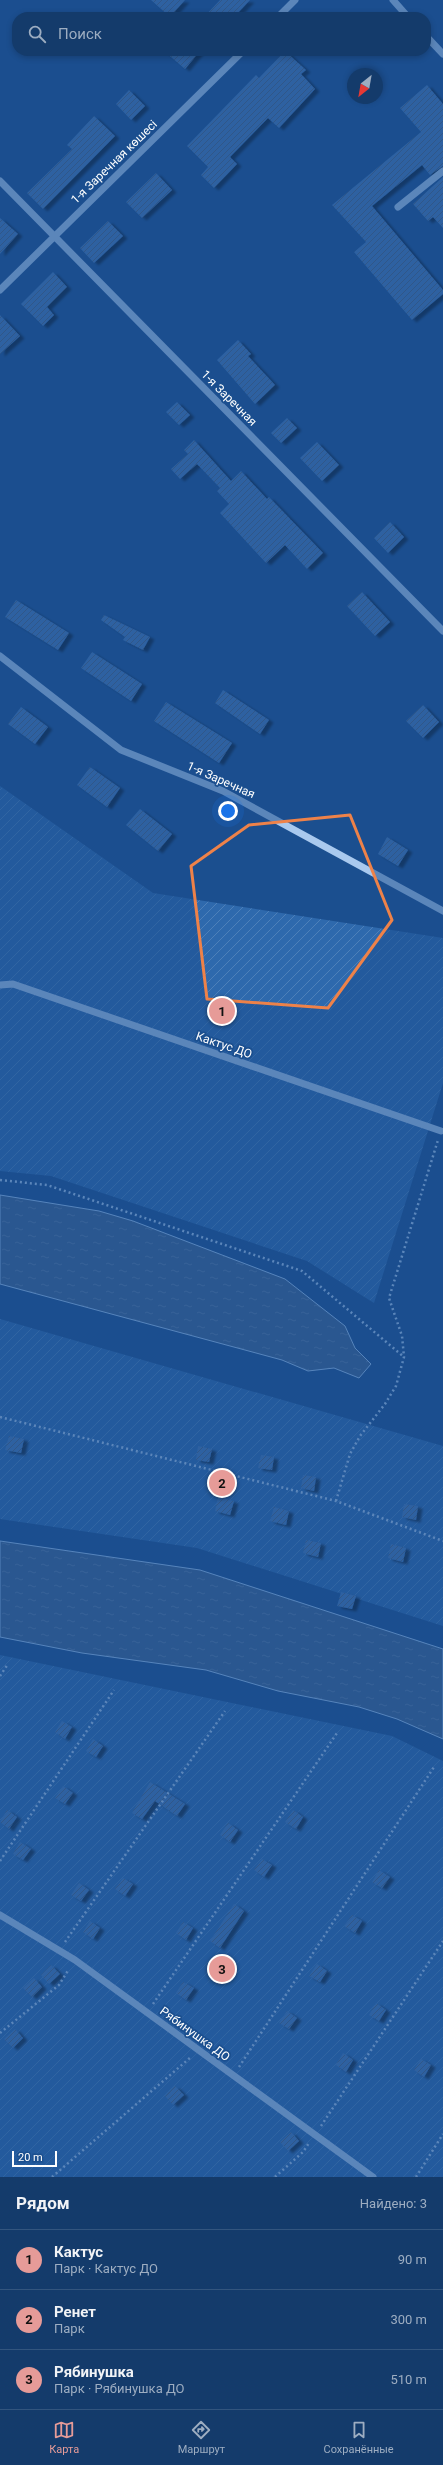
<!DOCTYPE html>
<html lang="ru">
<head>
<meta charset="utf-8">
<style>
	body { margin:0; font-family:Roboto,sans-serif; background:#1d4271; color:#f1f3f6 }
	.compass { position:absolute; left:347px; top:68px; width:36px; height:36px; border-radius:50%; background:#143b6b; box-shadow:0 2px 6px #0003; rotate:211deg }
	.scale { position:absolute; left:12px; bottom:10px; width:45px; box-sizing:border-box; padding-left:4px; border:2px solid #fff; border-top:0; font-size:11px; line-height:14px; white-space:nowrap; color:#fff; -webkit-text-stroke:3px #1b4f8f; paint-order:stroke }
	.you { position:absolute; left:228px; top:811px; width:14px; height:14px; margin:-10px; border:3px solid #fff; border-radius:50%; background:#1a73e8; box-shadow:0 0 0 6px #1a73e833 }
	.badge { display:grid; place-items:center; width:26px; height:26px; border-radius:50%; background:#e69b98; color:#111; font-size:13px; font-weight:700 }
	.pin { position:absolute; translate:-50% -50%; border:2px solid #fff; box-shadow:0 1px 4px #0006 }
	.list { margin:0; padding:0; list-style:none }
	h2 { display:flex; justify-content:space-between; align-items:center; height:52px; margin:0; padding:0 16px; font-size:17px }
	h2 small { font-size:13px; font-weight:400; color:#9dadc1 }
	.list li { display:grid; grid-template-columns:26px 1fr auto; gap:12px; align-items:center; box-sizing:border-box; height:60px; padding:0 16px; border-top:1px solid #33557e }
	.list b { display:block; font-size:15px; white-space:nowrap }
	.list p { margin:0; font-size:13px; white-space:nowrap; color:#9dadc1 }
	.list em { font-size:13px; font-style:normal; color:#9dadc1 }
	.icon { flex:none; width:22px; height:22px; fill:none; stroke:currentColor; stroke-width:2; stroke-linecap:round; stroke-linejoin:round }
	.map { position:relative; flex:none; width:443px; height:2177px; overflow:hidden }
	.search { position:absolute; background:#143b6b; box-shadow:0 2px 6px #0003; left:12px; right:12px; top:12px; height:44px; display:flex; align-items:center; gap:10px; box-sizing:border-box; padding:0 14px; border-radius:16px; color:#9dadc1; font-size:15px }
	.sheet { height:232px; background:#143b6b }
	nav { display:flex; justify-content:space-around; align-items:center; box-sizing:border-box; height:56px; border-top:1px solid #33557e; background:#143b6b; font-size:11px; color:#9dadc1 }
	nav a { display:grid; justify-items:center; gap:2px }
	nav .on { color:#e69b98 }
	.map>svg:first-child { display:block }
	.garden { fill:url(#garden-furrows) }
	.water { fill:url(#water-ripples); stroke:#9cc4f0 }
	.building { fill:url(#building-hatch); filter:url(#shadow) }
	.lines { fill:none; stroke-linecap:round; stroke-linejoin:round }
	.path { stroke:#a9c9ee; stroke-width:2.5; stroke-dasharray:2 3; stroke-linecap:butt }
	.minor { stroke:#a9c9ee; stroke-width:7 }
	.marked { fill:none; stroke:#ee8249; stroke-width:3; stroke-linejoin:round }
	.labels { text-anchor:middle; stroke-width:3.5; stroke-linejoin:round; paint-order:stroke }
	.street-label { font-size:12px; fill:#fff; stroke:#1b4f8f }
</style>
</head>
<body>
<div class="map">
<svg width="443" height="2177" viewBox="0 0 443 2177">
	<defs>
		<pattern id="garden-furrows" width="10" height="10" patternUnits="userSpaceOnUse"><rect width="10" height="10" fill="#2e69ad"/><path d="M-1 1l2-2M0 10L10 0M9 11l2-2" fill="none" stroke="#4d80b9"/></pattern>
		<pattern id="water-ripples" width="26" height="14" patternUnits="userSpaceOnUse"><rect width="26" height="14" fill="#3c6290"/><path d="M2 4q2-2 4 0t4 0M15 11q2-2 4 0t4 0" fill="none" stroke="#597aa1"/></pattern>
		<pattern id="building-hatch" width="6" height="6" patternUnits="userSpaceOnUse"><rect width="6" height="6" fill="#4478b7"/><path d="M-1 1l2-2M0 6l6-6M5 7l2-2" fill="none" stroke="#486282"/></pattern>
		<filter id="shadow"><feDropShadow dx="4.5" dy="2.5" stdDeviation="1" flood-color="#0009"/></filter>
	</defs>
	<rect width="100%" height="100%" fill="#1b4f8f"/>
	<!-- garden -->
	<path class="garden" d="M 0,786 L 153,893 L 443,938 L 443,1083 L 374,1303 L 307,1261 L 51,1176 L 0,1171 Z
		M 0,1319 L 443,1446 L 443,1626 L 197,1548 L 0,1519 Z
		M 0,1655 L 392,1736 L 443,1761 L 443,2177 L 0,2177 Z"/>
	<!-- water -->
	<path class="water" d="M 0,1195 L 99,1211 L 133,1221 L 285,1279 L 345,1326 L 355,1348 L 371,1364 L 359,1378 L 334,1368 L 308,1371 L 282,1360 L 0,1284 Z
		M 0,1541 L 200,1570 L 443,1649 L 443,1739 L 397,1719 L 359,1707 L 278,1691 L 206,1670 L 82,1653 L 0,1637 Z"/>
	<!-- building -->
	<path class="building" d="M 151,0 L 185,0 L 170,17 Z
		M 220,0 L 250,0 L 234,17 L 204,17 Z
		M 164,51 L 200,51 L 185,69 Z
		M 285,51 L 306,70 L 301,74 L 315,89 L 279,128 L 268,118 L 230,157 L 237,164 L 214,188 L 201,175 L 208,167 L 187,146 L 256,75 L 259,78 Z
		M 427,85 L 443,104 L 443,166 L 430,175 L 422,165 L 372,206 L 443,290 L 443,294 L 412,320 L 354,252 L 366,242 L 332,205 L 421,132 L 400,108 Z
		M 129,90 L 145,106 L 131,120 L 116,104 Z
		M 94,116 L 115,136 L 43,209 L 27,193 L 72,149 L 67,145 Z
		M 156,173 L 172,190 L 142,218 L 126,202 Z
		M 443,177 L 443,228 L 433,217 L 428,221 L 413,204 Z
		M 0,218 L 18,234 L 0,254 Z
		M 108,221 L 123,236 L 94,263 L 80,248 Z
		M 53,272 L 67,287 L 47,307 L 54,315 L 43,326 L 21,304 Z
		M 0,315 L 20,336 L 0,354 Z
		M 238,340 L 251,354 L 248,356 L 275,385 L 255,404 L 217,360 Z
		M 177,402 L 190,415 L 179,425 L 166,412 Z
		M 287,418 L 297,428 L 281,443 L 271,433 Z
		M 194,440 L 231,481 L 241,471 L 267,499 L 269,497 L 323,553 L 307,569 L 285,545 L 266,563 L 220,513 L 229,504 L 217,491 L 220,488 L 197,464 L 180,479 L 171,469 L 188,454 L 184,450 Z
		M 317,442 L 339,465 L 322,481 L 300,458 Z
		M 390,522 L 404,537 L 388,553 L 374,538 Z
		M 362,592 L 390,622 L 375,636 L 347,606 Z
		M 16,600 L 69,633 L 58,650 L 5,617 Z
		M 104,615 L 150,637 L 143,650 L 123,640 L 125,637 L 101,620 Z
		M 92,652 L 142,684 L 131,701 L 81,668 Z
		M 223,690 L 269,720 L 260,734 L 215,703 Z
		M 166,702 L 232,743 L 219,763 L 154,721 Z
		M 423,705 L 439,722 L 423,738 L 406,721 Z
		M 21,707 L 48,727 L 35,744 L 8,724 Z
		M 90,767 L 120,788 L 107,807 L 77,785 Z
		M 140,809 L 172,834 L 158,851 L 126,825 Z
		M 387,837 L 408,850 L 398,866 L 378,854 Z
		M 9,1436 L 24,1439 L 21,1453 L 5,1450 Z
		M 198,1446 L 212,1449 L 209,1462 L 196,1460 Z
		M 261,1455 L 274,1457 L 272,1470 L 258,1468 Z
		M 303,1475 L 316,1477 L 314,1491 L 301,1488 Z
		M 218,1497 L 234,1501 L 230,1515 L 215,1511 Z
		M 404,1504 L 418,1506 L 416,1520 L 402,1517 Z
		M 274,1507 L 289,1511 L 286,1525 L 270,1521 Z
		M 306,1540 L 321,1543 L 318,1557 L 303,1553 Z
		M 391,1544 L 406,1548 L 403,1562 L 388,1558 Z
		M 341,1592 L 356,1596 L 352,1609 L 337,1606 Z
		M 62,1721 L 72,1727 L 65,1739 L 55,1732 Z
		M 93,1739 L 103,1746 L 96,1757 L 86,1751 Z
		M 150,1782 L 185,1804 L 177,1816 L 155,1801 L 142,1819 L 132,1813 Z
		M 63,1786 L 73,1793 L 65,1804 L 55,1798 Z
		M 7,1810 L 17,1817 L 9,1829 L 0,1822 Z
		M 293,1810 L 303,1817 L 296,1829 L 285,1822 Z
		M 228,1823 L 238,1830 L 230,1842 L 220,1835 Z
		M 20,1842 L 31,1849 L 23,1860 L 13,1854 Z
		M 262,1859 L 272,1865 L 264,1877 L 254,1870 Z
		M 379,1870 L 390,1877 L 382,1888 L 372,1882 Z
		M 123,1878 L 133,1884 L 125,1896 L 115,1889 Z
		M 79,1883 L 89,1890 L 81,1901 L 71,1895 Z
		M 234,1904 L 244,1911 L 220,1948 L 210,1941 Z
		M 352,1915 L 362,1921 L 355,1933 L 344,1926 Z
		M 90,1921 L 100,1928 L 93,1939 L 83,1932 Z
		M 183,1922 L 193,1928 L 186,1940 L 176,1933 Z
		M 317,1964 L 327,1971 L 320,1982 L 309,1976 Z
		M 51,1965 L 60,1974 L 49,1984 L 41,1975 Z
		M 34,1978 L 42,1987 L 32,1997 L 23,1988 Z
		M 183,1982 L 194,1988 L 186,2000 L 176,1993 Z
		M 376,2003 L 386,2010 L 379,2021 L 369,2015 Z
		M 287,2011 L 297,2018 L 289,2029 L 279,2023 Z
		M 15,2029 L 23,2038 L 13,2048 L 4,2039 Z
		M 343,2053 L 353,2060 L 346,2072 L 336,2065 Z
		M 421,2059 L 431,2065 L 424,2077 L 414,2070 Z
		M 175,2086 L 184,2095 L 173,2105 L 165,2096 Z
		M 291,2132 L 299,2141 L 288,2151 L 280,2142 Z"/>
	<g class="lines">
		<!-- path -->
		<path class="path" d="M 0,1180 L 47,1185 L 302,1271 L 404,1357
			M 0,1417 L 336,1501 L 443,1541
			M 336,1501 L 350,1454 L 360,1436 L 385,1404 L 396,1386 L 404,1357 L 402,1336 L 389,1298 L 438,1140
			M 0,1676 L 8,1664
			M 0,1861 L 114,1690
			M 65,1942 L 225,1711
			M 153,2004 L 337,1733
			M 0,2033 L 59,1985 L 69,1969
			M 239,2067 L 434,1767
			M 321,2126 L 443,1941
			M 52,2177 L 191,2057
			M 275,2177 L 303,2152 L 309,2143
			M 416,2177 L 443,2134"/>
		<!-- minor -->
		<path class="minor" d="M 393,0 L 408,17
			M 278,17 L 295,0
			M 426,36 L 443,54
			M 0,181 L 443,631
			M 398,207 L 443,171
			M 0,290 L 243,51
			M 0,656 L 121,750 L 223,791 L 443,911
			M 0,985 L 13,984 L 441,1131
			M 0,1915 L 75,1960 L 373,2177"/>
	</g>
	<!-- marked area -->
	<path d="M0 0H443V2177H0ZM 350,815 L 392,920 L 328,1008 L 207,999 L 191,866 L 249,825 Z" fill="#1b4f8f" fill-opacity=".55" fill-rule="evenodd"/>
	<path class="marked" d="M 350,815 L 392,920 L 328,1008 L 207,999 L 191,866 L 249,825 Z"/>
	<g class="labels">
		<!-- street labels -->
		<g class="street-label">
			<text transform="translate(114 162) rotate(-44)" y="4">1-я Заречная көшесі</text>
			<text transform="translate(229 398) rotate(45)" y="4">1-я Заречная</text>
			<text transform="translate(221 780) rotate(24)" y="4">1-я Заречная</text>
			<text transform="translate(224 1045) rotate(19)" y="4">Кактус ДО</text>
			<text transform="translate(195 2034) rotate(36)" y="4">Рябинушка ДО</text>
		</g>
	</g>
</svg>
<svg class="compass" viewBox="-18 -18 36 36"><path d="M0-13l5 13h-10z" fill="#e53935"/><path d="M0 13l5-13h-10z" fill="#9dadc1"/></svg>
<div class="scale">20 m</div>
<div class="you"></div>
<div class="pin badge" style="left:222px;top:1011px">1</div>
<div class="pin badge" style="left:222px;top:1483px">2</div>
<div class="pin badge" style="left:222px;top:1969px">3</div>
<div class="search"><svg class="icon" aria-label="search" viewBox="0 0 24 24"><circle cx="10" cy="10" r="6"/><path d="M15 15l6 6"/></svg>Поиск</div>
</div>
<section class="sheet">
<h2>Рядом<small>Найдено: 3</small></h2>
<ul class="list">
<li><span class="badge">1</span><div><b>Кактус</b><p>Парк · Кактус ДО</p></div><em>90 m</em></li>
<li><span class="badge">2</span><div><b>Ренет</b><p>Парк</p></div><em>300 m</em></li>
<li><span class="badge">3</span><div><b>Рябинушка</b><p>Парк · Рябинушка ДО</p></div><em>510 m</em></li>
</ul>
</section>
<nav>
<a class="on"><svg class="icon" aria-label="map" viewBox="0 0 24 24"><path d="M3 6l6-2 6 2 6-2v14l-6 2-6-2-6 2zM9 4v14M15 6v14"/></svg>Карта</a>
<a><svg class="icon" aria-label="directions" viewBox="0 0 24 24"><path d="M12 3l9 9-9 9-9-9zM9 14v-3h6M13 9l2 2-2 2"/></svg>Маршрут</a>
<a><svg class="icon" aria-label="saved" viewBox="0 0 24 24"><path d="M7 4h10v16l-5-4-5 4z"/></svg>Сохранённые</a>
</nav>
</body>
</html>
